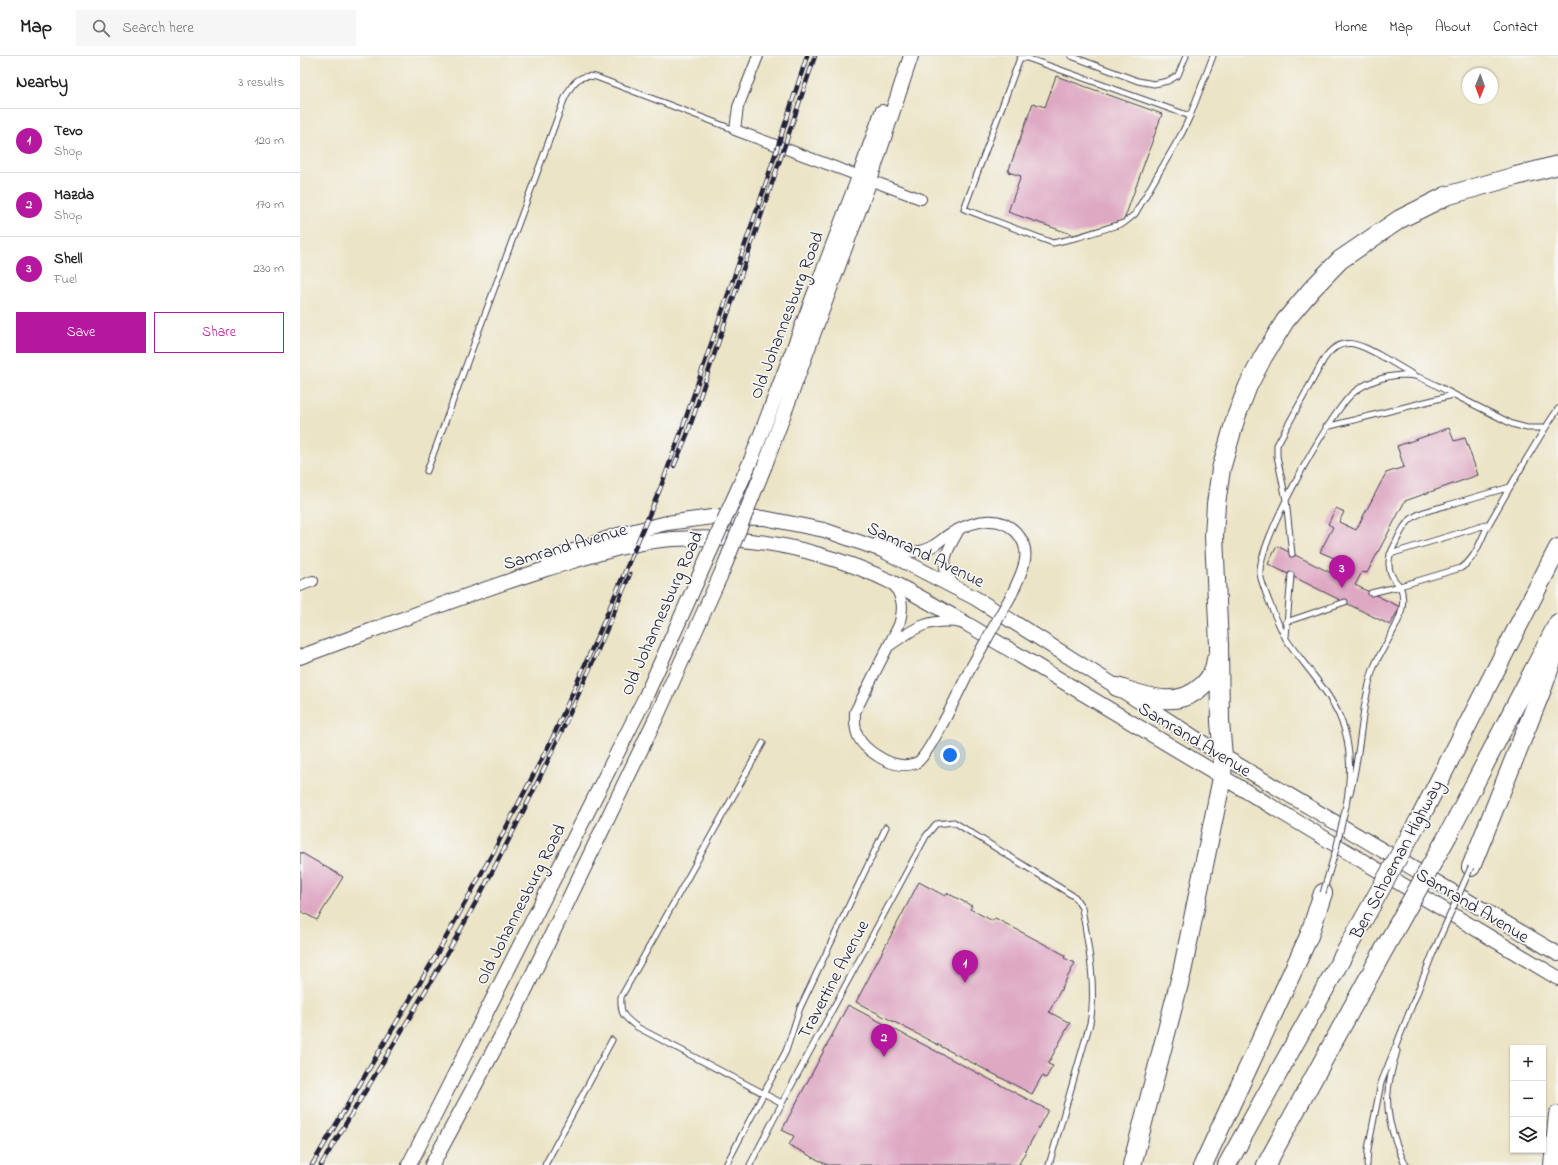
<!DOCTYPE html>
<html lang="en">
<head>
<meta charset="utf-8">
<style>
	body { margin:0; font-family:"Indie Flower",sans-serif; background:#f6f6f6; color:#222 }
	.controls { position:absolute; right:12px; bottom:12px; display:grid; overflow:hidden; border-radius:0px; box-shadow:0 1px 3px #0004 }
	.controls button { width:36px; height:36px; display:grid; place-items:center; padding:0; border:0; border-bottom:1px solid #e0e0e0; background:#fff; color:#222; font:20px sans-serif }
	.compass { position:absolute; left:1162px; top:12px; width:36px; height:36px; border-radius:50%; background:#fff; box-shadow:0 1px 3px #0004; rotate:181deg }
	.you { position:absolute; left:650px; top:699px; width:14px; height:14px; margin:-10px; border:3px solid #fff; border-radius:50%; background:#1a73e8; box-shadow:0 0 0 6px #1a73e833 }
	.badge { display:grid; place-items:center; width:26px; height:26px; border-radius:50%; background:#b5179e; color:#fff; font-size:13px; font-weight:700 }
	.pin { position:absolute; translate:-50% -33px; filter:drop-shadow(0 1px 2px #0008) }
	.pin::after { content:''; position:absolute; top:21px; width:14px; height:12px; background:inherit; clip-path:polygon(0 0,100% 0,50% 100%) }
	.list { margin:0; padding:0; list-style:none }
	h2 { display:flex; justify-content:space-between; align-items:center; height:52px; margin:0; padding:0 16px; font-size:17px }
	h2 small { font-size:13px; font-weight:400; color:#767676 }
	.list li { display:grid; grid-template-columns:26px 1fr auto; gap:12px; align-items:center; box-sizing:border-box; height:64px; padding:0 16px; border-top:1px solid #e0e0e0 }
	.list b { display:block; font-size:15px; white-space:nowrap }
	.list p { margin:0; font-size:13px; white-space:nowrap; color:#767676 }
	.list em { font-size:13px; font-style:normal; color:#767676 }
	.actions { display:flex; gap:8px; padding:12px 16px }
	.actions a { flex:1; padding:9px 0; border:1px solid #b5179e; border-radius:0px; text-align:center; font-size:14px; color:#b5179e }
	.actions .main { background:#b5179e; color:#fff }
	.icon { flex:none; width:22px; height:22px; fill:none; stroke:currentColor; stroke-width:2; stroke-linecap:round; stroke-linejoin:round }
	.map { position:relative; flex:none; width:1258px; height:1109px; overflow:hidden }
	header { display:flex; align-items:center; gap:24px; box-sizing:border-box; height:56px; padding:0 20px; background:#fff; border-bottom:1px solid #e0e0e0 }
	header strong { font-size:19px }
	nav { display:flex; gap:22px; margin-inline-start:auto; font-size:14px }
	.search { width:280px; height:36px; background:#f6f6f6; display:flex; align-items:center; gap:10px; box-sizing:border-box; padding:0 14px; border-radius:0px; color:#767676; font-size:15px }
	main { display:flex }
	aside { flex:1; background:#fff }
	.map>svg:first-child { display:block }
	.building { fill:#dea8c3 }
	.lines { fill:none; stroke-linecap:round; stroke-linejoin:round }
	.lane-casing { stroke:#403f50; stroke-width:7 }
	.street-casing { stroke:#403f50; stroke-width:12 }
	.secondary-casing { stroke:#403f50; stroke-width:16 }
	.highway-casing { stroke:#403f50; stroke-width:20 }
	.lane { stroke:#fff; stroke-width:5 }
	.street { stroke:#fff; stroke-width:10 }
	.secondary { stroke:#fff; stroke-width:14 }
	.highway { stroke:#fff; stroke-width:18 }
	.rail-casing { stroke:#22223b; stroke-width:4.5 }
	.rail { stroke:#f6f6f2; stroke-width:3; stroke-dasharray:9; stroke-linecap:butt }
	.lane-bridge-casing { stroke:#403f50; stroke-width:7; stroke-linecap:butt }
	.street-bridge-casing { stroke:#403f50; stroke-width:12; stroke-linecap:butt }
	.secondary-bridge-casing { stroke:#403f50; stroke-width:16; stroke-linecap:butt }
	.highway-bridge-casing { stroke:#403f50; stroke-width:20; stroke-linecap:butt }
	.lane-bridge { stroke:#fff; stroke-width:5 }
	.street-bridge { stroke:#fff; stroke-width:10 }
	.secondary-bridge { stroke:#fff; stroke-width:14 }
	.highway-bridge { stroke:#fff; stroke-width:18 }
	.labels { text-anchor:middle; stroke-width:3.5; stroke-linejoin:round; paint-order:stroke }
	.street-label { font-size:18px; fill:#22223b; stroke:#f6f6f2 }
</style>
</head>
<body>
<header>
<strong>Map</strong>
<div class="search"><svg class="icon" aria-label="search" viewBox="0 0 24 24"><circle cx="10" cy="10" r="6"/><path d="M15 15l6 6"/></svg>Search here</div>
<nav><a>Home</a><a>Map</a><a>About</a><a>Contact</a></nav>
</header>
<main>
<aside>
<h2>Nearby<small>3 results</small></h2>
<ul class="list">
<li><span class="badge">1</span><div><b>Tevo</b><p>Shop</p></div><em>120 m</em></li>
<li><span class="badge">2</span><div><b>Mazda</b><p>Shop</p></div><em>170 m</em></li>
<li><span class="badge">3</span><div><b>Shell</b><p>Fuel</p></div><em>230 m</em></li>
</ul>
<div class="actions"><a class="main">Save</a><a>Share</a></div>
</aside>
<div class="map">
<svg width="1258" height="1109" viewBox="0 0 1258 1109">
	<rect width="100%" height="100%" fill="#f6f6f2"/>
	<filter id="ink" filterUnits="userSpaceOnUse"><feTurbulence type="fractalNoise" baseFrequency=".025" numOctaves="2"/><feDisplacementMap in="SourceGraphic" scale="8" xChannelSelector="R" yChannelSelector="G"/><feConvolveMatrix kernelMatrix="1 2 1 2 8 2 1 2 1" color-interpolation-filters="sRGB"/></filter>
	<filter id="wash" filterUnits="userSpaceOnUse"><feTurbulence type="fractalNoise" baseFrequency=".012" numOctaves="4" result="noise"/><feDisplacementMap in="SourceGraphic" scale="16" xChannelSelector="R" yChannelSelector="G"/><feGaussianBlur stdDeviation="0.9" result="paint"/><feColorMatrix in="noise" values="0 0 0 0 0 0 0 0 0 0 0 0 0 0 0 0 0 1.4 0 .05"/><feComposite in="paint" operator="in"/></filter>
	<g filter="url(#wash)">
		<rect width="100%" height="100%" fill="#ece4c6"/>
		<g id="blocks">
			<!-- building -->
			<path class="building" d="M 756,20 L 862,58 L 824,164 L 774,179 L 708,156 L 721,120 L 708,116 L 733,47 L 745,51 Z
				M 1149,372 L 1154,385 L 1165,382 L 1178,419 L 1105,445 L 1067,517 L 1062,516 L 1055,529 L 1100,551 L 1090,569 L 968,508 L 977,490 L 1039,521 L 1046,507 L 1020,496 L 1033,471 L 1028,468 L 1036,452 L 1044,456 L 1039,466 L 1056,474 L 1086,417 L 1104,411 L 1097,390 Z
				M 0,796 L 43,821 L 17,864 L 0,855 Z
				M 619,826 L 645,840 L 647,837 L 672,850 L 670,853 L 693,865 L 695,862 L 765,899 L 764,902 L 775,907 L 749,956 L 770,967 L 748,1008 L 753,1010 L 746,1022 L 742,1020 L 732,1038 L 556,946 Z
				M 548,949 L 748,1054 L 719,1108 L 722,1109 L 528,1109 L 489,1089 L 494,1080 L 482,1074 Z"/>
		</g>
	</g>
	<g filter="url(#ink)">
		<use href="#blocks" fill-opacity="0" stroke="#403f50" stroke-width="1"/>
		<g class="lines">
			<defs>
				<path id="lane" d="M 771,0 L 838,25 L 854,28 L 868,25 L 878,19 L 886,0
					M 890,60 L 882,77 L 835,158 L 824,167 L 779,181 L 753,187 L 664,153 L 720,2 L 727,2 L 890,60 L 913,0
					M 1026,371 L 1153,339
					M 127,415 L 264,44 C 271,29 278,17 296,21 L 435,74
					M 992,498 L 986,444 L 977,400 L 977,389 L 1024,303 C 1041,278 1059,288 1081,300 C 1092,306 1103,313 1114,319
					M 1090,498 L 1189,468
					M 1100,530 C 1089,520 1086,507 1092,494 C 1097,485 1101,472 1109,465 C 1119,455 1136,453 1148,449 C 1169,443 1190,437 1210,431
					M 1071,537 L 1100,530
					M 986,566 L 1045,546
					M 986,581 L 991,519
					M 463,687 L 321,941 C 320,959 324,961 337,971 L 482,1047
					M 1050,737 C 1058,708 1060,677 1065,647 C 1068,635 1069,623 1074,611 C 1083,587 1112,558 1100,530 L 1161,512 C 1177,502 1181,481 1190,466 C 1212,428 1233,389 1258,353
					M 1046,750 C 1051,721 1052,686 1039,659 C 1026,631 1003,608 986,583 C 980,572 975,560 970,548 C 966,538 962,528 960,518 C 957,488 1028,360 1052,338 C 1065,326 1085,320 1102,319 C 1107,319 1113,319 1118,321 C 1128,324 1139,331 1149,336 C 1170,347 1191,357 1212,368 L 1227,372 L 1245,372
					M 1097,995 C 1086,1031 1083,1053 1097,1089 C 1100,1096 1102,1103 1106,1109
					M 245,1109 L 312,984
					M 426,1109 L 486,995 L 500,952 L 586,771
					M 450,1109 L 482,1047 L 626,780 L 636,768 L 654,766 L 775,841 L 782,852 C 788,888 797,932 790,967 L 749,1109
					M 1067,1109 L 1068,1093 L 1081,1027 L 1133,897"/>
				<path id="street" d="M 458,0 L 438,51 L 435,74 L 621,143
					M 578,486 C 591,491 605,498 620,495 C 632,494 641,483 651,477 C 671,466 698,457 716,476 C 735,496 721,517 712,538
					M 593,527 C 603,543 604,551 599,569 L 555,656 C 554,678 558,687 576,699 C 588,707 603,712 616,707 C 628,702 661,631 669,615
					M 0,530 L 13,525
					M 656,532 C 653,527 649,523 647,518 C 640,503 652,487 659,474
					M 589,590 C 614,572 630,561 662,567"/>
				<path id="secondary" d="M 451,404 L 559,121 L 582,56
					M 465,409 L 570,124 L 611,0
					M 249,504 L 314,480 L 367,467 L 412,461 L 464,462 L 524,474 L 582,494 L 675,542 L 817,631 L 923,700 L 1258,898
					M 0,601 C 82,571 163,539 246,513 C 288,501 330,486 373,483 C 423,480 473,485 520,499 C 545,506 570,515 593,527 C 618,539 642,554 667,568 L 1258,922
					M 109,1109 L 345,642 L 405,507
					M 132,1109 L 216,953 L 356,662 L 422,516"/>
				<path id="highway" d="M 817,631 C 845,640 877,654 902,630 C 910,623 915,614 916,603
					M 1120,762 L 1258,492
					M 1148,779 L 1258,567
					M 1171,811 L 1243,631 L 1258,588
					M 832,1109 L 882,916 L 922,722 L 923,700 L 920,666 L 919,589 L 914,480 L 916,448 L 921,413 L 936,361 L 948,330 L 963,301 L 985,265 L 1012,233 L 1040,204 L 1100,163 L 1146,140 L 1216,120 L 1258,109
					M 903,1109 L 1009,880 L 1023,837
					M 927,1109 L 1052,884
					M 966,1109 L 1082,897
					M 1253,1109 L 1258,1059"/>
			</defs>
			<!-- lane casing -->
			<use href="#lane" class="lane-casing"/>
			<!-- street casing -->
			<use href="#street" class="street-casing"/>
			<!-- secondary casing -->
			<use href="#secondary" class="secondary-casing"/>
			<!-- highway casing -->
			<use href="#highway" class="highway-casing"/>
			<!-- lane -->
			<use href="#lane" class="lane"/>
			<!-- street -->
			<use href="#street" class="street"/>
			<!-- secondary -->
			<use href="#secondary" class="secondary"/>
			<!-- highway -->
			<use href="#highway" class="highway"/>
			<defs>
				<path id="rail" d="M 374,410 L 387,379 L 515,0
					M 12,1109 L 134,903 L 196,791 L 252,683 L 299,577 L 360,433 L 380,379 L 464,133 L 507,0
					M 21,1109 C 84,1003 150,899 206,789 C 252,701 292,610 330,518"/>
			</defs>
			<!-- rail casing -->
			<use href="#rail" class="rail-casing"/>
			<!-- rail -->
			<use href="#rail" class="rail"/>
			<defs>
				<path id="lane-bridge" d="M 1023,837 L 1036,793 L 1046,750
					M 1133,897 L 1171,811"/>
				<path id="street-bridge" d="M 669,615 L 712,538"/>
				<path id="secondary-bridge" d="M 405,507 L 451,404
					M 422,516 L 465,409"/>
				<path id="highway-bridge" d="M 1052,884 L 1120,762
					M 1082,897 L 1148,779"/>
			</defs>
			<!-- lane-bridge casing -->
			<use href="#lane-bridge" class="lane-bridge-casing"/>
			<!-- street-bridge casing -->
			<use href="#street-bridge" class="street-bridge-casing"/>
			<!-- secondary-bridge casing -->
			<use href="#secondary-bridge" class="secondary-bridge-casing"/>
			<!-- highway-bridge casing -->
			<use href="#highway-bridge" class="highway-bridge-casing"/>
			<!-- lane-bridge -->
			<use href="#lane-bridge" class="lane-bridge"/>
			<!-- street-bridge -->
			<use href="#street-bridge" class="street-bridge"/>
			<!-- secondary-bridge -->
			<use href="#secondary-bridge" class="secondary-bridge"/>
			<!-- highway-bridge -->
			<use href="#highway-bridge" class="highway-bridge"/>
		</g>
	</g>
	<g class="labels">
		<!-- street labels -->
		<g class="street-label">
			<text transform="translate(486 259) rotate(-69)" y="6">Old Johannesburg Road</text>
			<text transform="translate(265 490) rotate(-16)" y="6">Samrand Avenue</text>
			<text transform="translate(626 498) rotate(26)" y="6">Samrand Avenue</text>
			<text transform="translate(361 557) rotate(-66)" y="6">Old Johannesburg Road</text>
			<text transform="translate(895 683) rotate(31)" y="6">Samrand Avenue</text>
			<text transform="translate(1096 803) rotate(-62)" y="6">Ben Schoeman Highway</text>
			<text transform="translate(220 848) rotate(-63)" y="6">Old Johannesburg Road</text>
			<text transform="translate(1173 849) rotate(31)" y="6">Samrand Avenue</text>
			<text transform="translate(533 923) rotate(-62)" y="6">Travertine Avenue</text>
		</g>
	</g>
</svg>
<div class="controls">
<button>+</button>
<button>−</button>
<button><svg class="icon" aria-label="layers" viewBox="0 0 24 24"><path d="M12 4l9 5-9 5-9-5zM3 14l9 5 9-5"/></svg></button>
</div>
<svg class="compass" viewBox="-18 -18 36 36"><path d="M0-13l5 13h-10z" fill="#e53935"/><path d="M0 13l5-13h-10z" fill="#767676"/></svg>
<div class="you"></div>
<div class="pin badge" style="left:665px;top:927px">1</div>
<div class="pin badge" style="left:584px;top:1001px">2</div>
<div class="pin badge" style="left:1042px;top:532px">3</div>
</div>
</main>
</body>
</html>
